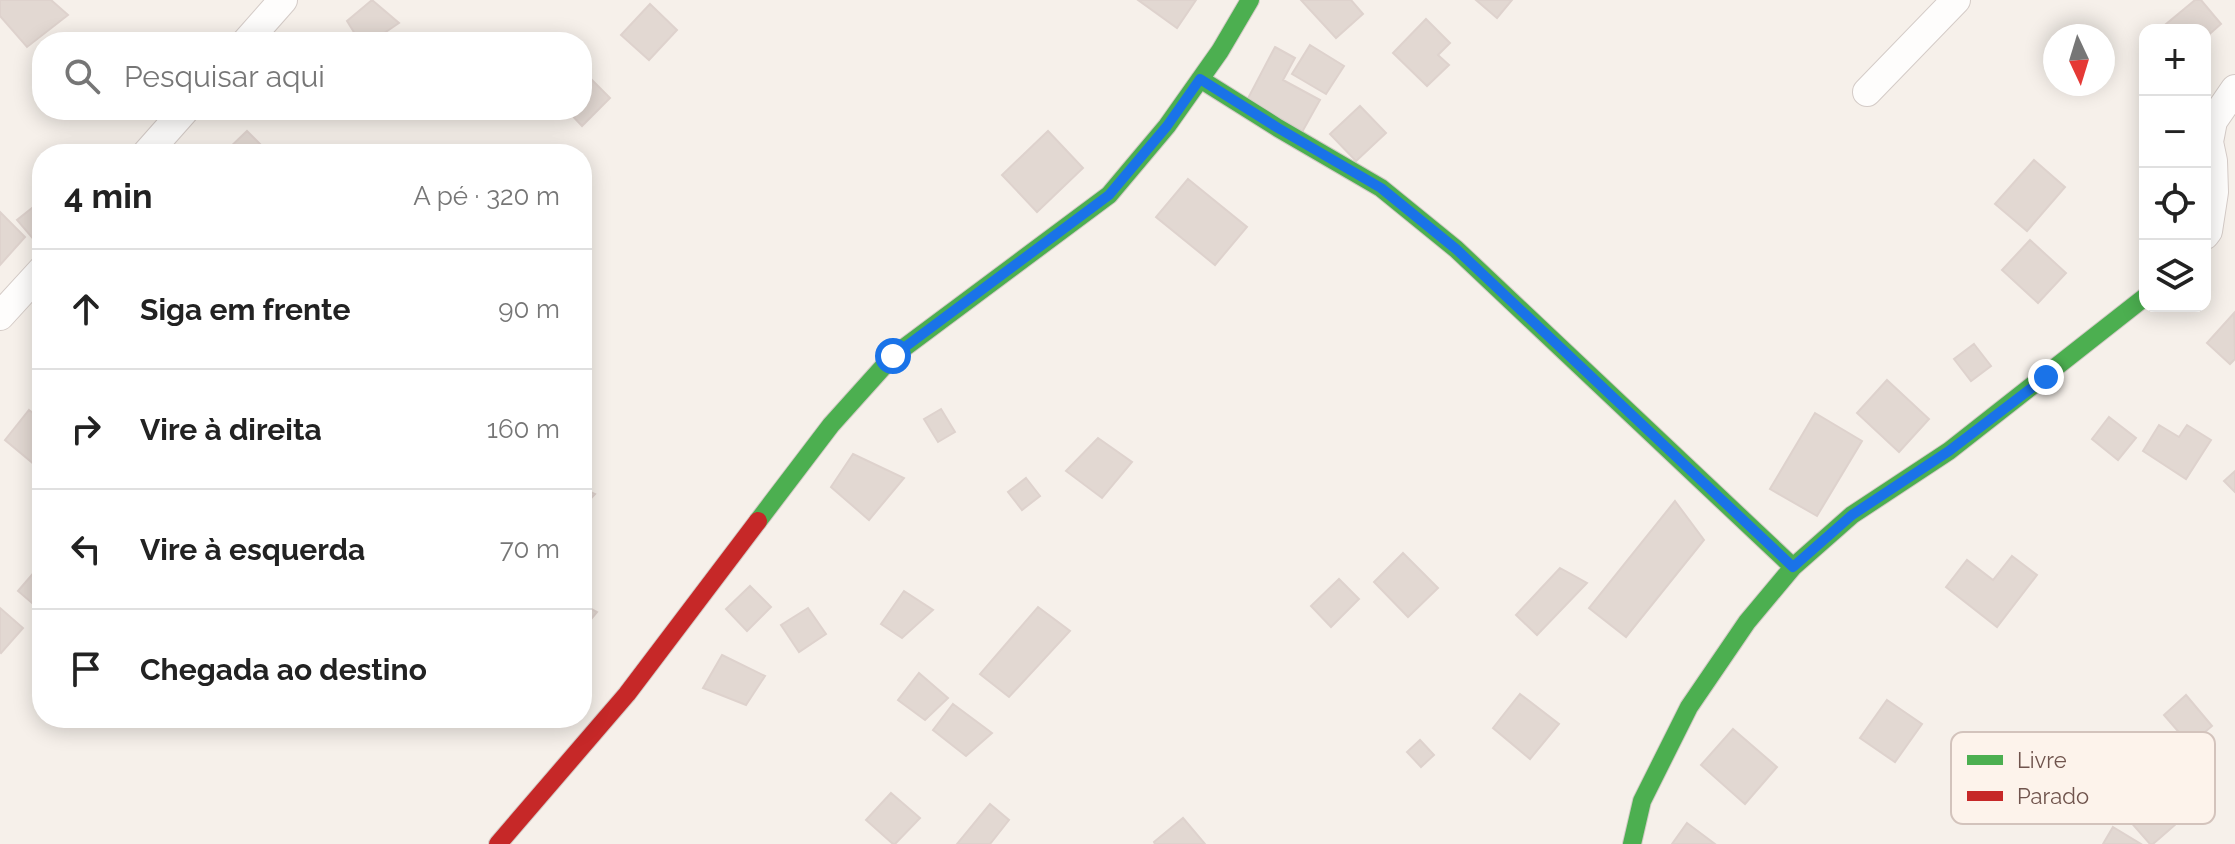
<!DOCTYPE html>
<html lang="pt">
<head>
<meta charset="utf-8">
<style>
	body { margin:0; font-family:Raleway,sans-serif; background:#f6f6f6; color:#222 }
	.controls { position:absolute; right:24px; top:24px; display:grid; overflow:hidden; border-radius:16px; box-shadow:0 4px 20px #0003 }
	.controls button { width:72px; height:72px; display:grid; place-items:center; padding:0; border:0; border-bottom:2px solid #e0e0e0; background:#fff; color:#222; font:40px sans-serif }
	.compass { position:absolute; left:2043px; top:24px; width:72px; height:72px; border-radius:50%; background:#fff; box-shadow:0 4px 20px #0003; rotate:176deg }
	.stop { position:absolute; width:24px; height:24px; margin:-18px; border:6px solid #1a73e8; border-radius:50%; background:#fff }
	.stop.end { background:#1a73e8; border-color:#fff; box-shadow:0 2px 8px #0008 }
	.list { margin:0; padding:0; list-style:none }
	h2 { display:flex; justify-content:space-between; align-items:center; height:104px; margin:0; padding:0 32px; font-size:34px }
	h2 small { font-size:26px; font-weight:400; color:#767676 }
	.list li { display:grid; grid-template-columns:52px 1fr auto; gap:24px; align-items:center; box-sizing:border-box; height:120px; padding:0 32px; border-top:2px solid #e0e0e0 }
	.list b { display:block; font-size:30px; white-space:nowrap }
	.list em { font-size:26px; font-style:normal; color:#767676 }
	.icon { flex:none; width:44px; height:44px; fill:none; stroke:currentColor; stroke-width:2; stroke-linecap:round; stroke-linejoin:round }
	.map { position:relative; flex:none; width:2235px; height:844px; overflow:hidden }
	.search { position:absolute; background:#fff; box-shadow:0 4px 20px #0003; left:32px; top:32px; width:560px; height:88px; display:flex; align-items:center; gap:20px; box-sizing:border-box; padding:0 28px; border-radius:32px; color:#767676; font-size:30px }
	.panel { position:absolute; background:#fff; box-shadow:0 4px 20px #0003; left:32px; top:144px; width:560px; height:584px; border-radius:32px }
	.map>svg:first-child { display:block }
	.building { fill:#e2d8d2; stroke:#ded2cd; stroke-width:2 }
	.lines { fill:none; stroke-linecap:round; stroke-linejoin:round }
	.street-casing { stroke:#d4cbc7; stroke-width:30 }
	.fast-casing { stroke:#d4cbc7; stroke-width:20 }
	.jam-casing { stroke:#d4cbc7; stroke-width:20 }
	.street { stroke:#fefdfc; stroke-width:28 }
	.fast { stroke:#4caf50; stroke-width:18 }
	.jam { stroke:#c62828; stroke-width:18 }
	.route { stroke:#1a73e8; stroke-width:10 }
	.key { fill:#fdf3eb; stroke:#d3c3bc; stroke-width:2 }
	.key-label { font-size:22px; fill:#70544d }
</style>
</head>
<body>
<div class="map">
<svg width="2235" height="844" viewBox="0 0 2235 844">
	<rect width="100%" height="100%" fill="#f6f0ea"/>
	<!-- building -->
	<path class="building" d="M 0,0 L 51,0 L 68,15 L 27,47 L 0,16 Z
		M 372,0 L 399,23 L 371,42 L 360,42 L 347,21 Z
		M 1138,0 L 1196,0 L 1177,28 Z
		M 1301,0 L 1351,0 L 1363,14 L 1336,38 Z
		M 1476,0 L 1512,0 L 1497,18 Z
		M 2195,0 L 2201,0 L 2221,24 L 2205,38 L 2205,30 L 2169,30 L 2165,25 Z
		M 650,4 L 677,30 L 649,60 L 621,35 Z
		M 1426,19 L 1450,43 L 1438,55 L 1449,65 L 1427,86 L 1393,53 Z
		M 1310,45 L 1344,66 L 1326,94 L 1292,74 Z
		M 1275,47 L 1295,58 L 1283,80 L 1320,100 L 1301,134 L 1245,104 Z
		M 582,70 L 610,98 L 582,126 L 567,110 L 582,110 Z
		M 1360,106 L 1386,133 L 1356,161 L 1330,134 Z
		M 247,131 L 270,154 L 223,154 Z
		M 1048,131 L 1083,168 L 1037,212 L 1002,175 Z
		M 2034,160 L 2065,187 L 2027,231 L 1995,204 Z
		M 1188,179 L 1247,227 L 1215,265 L 1156,217 Z
		M 42,200 L 42,236 L 35,241 L 17,220 Z
		M 0,212 L 25,237 L 0,265 Z
		M 2030,240 L 2066,273 L 2038,303 L 2002,270 Z
		M 2234,313 L 2235,359 L 2230,364 L 2207,343 Z
		M 1974,344 L 1991,366 L 1971,381 L 1954,359 Z
		M 1887,380 L 1929,419 L 1899,452 L 1857,413 Z
		M 941,409 L 955,432 L 938,442 L 924,419 Z
		M 29,410 L 42,420 L 42,456 L 35,465 L 5,440 Z
		M 1815,413 L 1862,441 L 1817,516 L 1770,489 Z
		M 2109,417 L 2136,438 L 2118,460 L 2092,439 Z
		M 2159,425 L 2179,437 L 2187,425 L 2211,440 L 2186,479 L 2143,451 Z
		M 1098,438 L 1132,462 L 1102,498 L 1066,471 Z
		M 853,454 L 904,478 L 869,520 L 831,487 Z
		M 2235,471 L 2235,492 L 2224,481 Z
		M 1026,478 L 1040,496 L 1022,510 L 1008,492 Z
		M 582,488 L 595,494 L 582,508 Z
		M 1675,501 L 1704,540 L 1626,637 L 1589,608 Z
		M 1403,553 L 1438,588 L 1408,617 L 1374,582 Z
		M 2012,556 L 2037,575 L 1997,627 L 1946,587 L 1967,560 L 1993,580 Z
		M 1560,568 L 1587,583 L 1537,635 L 1516,615 Z
		M 37,569 L 42,573 L 42,606 L 39,609 L 18,591 Z
		M 1339,579 L 1359,599 L 1331,627 L 1311,606 Z
		M 750,586 L 771,607 L 747,631 L 726,609 Z
		M 904,591 L 933,610 L 902,638 L 881,624 Z
		M 582,604 L 597,612 L 582,630 Z
		M 1038,607 L 1070,631 L 1009,697 L 980,674 Z
		M 0,608 L 23,628 L 1,653 L 0,652 Z
		M 808,608 L 826,634 L 799,652 L 781,625 Z
		M 722,655 L 765,676 L 746,705 L 703,688 Z
		M 919,673 L 948,698 L 925,720 L 898,700 Z
		M 1520,694 L 1559,724 L 1530,759 L 1493,728 Z
		M 2186,695 L 2212,726 L 2190,745 L 2164,715 Z
		M 1887,700 L 1922,724 L 1895,762 L 1860,738 Z
		M 953,704 L 992,733 L 966,756 L 933,730 Z
		M 1733,729 L 1777,767 L 1745,804 L 1701,765 Z
		M 1420,740 L 1434,755 L 1421,767 L 1407,752 Z
		M 2154,784 L 2184,817 L 2153,844 L 2150,844 L 2122,812 Z
		M 891,793 L 920,818 L 895,844 L 893,844 L 866,820 Z
		M 990,804 L 1009,820 L 990,844 L 957,844 Z
		M 1183,818 L 1205,844 L 1155,844 L 1154,842 Z
		M 1687,823 L 1715,844 L 1672,844 Z
		M 2113,827 L 2141,844 L 2103,844 Z"/>
	<g class="lines">
		<defs>
			<path id="street" d="M 246,42 L 283,0
				M 1867,92 L 1956,0
				M 146,154 L 185,110
				M 2205,235 L 2208,231 L 2214,192 L 2213,161 L 2209,142 L 2213,121 L 2235,89
				M 0,316 L 42,270"/>
			<path id="fast" d="M 1200,79 L 1278,128 L 1381,188 L 1456,249 L 1793,567
				M 758,521 L 831,425 L 893,356 L 1109,195 L 1167,126 L 1220,51 L 1250,0
				M 1632,844 L 1642,801 L 1689,707 L 1747,622 L 1793,567 L 1852,515 L 1949,451 L 2145,297"/>
			<path id="jam" d="M 498,844 L 627,694 L 758,521"/>
		</defs>
		<!-- street casing -->
		<use href="#street" class="street-casing"/>
		<!-- fast casing -->
		<use href="#fast" class="fast-casing"/>
		<!-- jam casing -->
		<use href="#jam" class="jam-casing"/>
		<!-- street -->
		<use href="#street" class="street"/>
		<!-- fast -->
		<use href="#fast" class="fast"/>
		<!-- jam -->
		<use href="#jam" class="jam"/>
	</g>
	<g class="lines">
		<!-- route -->
		<path class="route" d="M 893,356 L 1109,195 L 1167,126 L 1200,79 L 1278,128 L 1381,188 L 1456,249 L 1793,567 L 1852,515 L 1949,451 L 2046,377"/>
	</g>
	<!-- legend -->
	<rect x="1951" y="732" width="264" height="92" rx="12" class="key"/>
	<rect x="1967" y="755" width="36" height="10" fill="#4caf50"/>
	<rect x="1967" y="791" width="36" height="10" fill="#c62828"/>
	<g class="key-label">
		<text x="2017" y="768">Livre</text>
		<text x="2017" y="804">Parado</text>
	</g>
</svg>
<div class="controls">
<button>+</button>
<button>−</button>
<button><svg class="icon" aria-label="locate" viewBox="0 0 24 24"><circle cx="12" cy="12" r="6"/><path d="M12 2v4M12 18v4M2 12h4M18 12h4"/></svg></button>
<button><svg class="icon" aria-label="layers" viewBox="0 0 24 24"><path d="M12 4l9 5-9 5-9-5zM3 14l9 5 9-5"/></svg></button>
</div>
<svg class="compass" viewBox="-18 -18 36 36"><path d="M0-13l5 13h-10z" fill="#e53935"/><path d="M0 13l5-13h-10z" fill="#767676"/></svg>
<div class="stop" style="left:893px;top:356px"></div>
<div class="stop end" style="left:2046px;top:377px"></div>
<div class="search"><svg class="icon" aria-label="search" viewBox="0 0 24 24"><circle cx="10" cy="10" r="6"/><path d="M15 15l6 6"/></svg>Pesquisar aqui</div>
<section class="panel">
<h2>4 min<small>A pé · 320 m</small></h2>
<ul class="list">
<li><svg class="icon" aria-label="ahead" viewBox="0 0 24 24"><path d="M12 20V5M6 11l6-6 6 6"/></svg><div><b>Siga em frente</b></div><em>90 m</em></li>
<li><svg class="icon" aria-label="right" viewBox="0 0 24 24"><path d="M7 20v-9h11M14 6l5 5-5 5"/></svg><div><b>Vire à direita</b></div><em>160 m</em></li>
<li><svg class="icon" aria-label="left" viewBox="0 0 24 24"><path d="M17 20v-9H6M10 6l-5 5 5 5"/></svg><div><b>Vire à esquerda</b></div><em>70 m</em></li>
<li><svg class="icon" aria-label="arrive" viewBox="0 0 24 24"><path d="M6 21V4h12l-3 4 3 4H6"/></svg><div><b>Chegada ao destino</b></div></li>
</ul>
</section>
</div>
</body>
</html>
